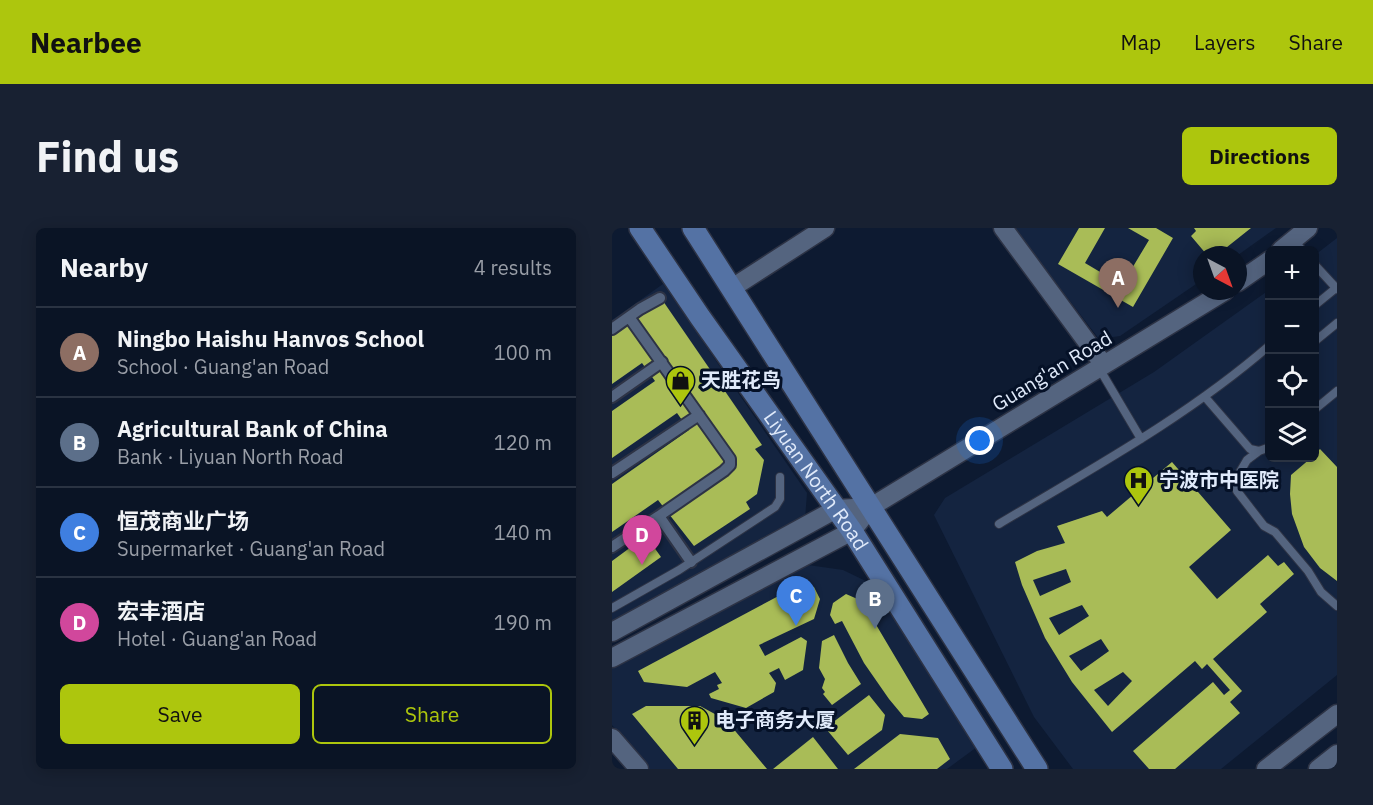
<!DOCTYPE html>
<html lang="en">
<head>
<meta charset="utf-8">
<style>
	body { margin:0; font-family:"IBM Plex Sans","Noto Sans SC",sans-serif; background:#182132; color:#f1f3f6 }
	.controls { position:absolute; right:18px; top:18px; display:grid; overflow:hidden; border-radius:9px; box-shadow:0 3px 15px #0003 }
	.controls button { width:54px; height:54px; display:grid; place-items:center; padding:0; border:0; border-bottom:2px solid #2a3342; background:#0a1425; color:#f1f3f6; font:30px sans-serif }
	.compass { position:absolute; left:581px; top:18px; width:54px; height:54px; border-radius:50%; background:#0a1425; box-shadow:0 3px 15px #0003; rotate:139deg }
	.you { position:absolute; left:368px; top:213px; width:21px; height:21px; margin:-15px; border:4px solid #fff; border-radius:50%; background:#1a73e8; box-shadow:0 0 0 9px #1a73e833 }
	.badge { display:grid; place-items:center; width:39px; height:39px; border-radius:50%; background:#adc60d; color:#fff; font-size:20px; font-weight:700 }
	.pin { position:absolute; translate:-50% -50px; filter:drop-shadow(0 2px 3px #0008) }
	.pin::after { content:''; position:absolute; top:32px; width:21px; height:18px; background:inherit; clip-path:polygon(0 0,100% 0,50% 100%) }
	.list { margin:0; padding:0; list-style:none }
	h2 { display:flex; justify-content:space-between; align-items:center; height:78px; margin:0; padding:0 24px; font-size:26px }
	h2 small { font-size:20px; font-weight:400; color:#999ea7 }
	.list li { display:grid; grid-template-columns:39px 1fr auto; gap:18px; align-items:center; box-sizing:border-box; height:90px; padding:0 24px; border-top:2px solid #2a3342 }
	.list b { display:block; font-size:22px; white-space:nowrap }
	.list p { margin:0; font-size:20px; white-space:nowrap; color:#999ea7 }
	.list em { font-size:20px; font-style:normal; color:#999ea7 }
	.actions { display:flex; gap:12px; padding:18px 24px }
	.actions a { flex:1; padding:14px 0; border:2px solid #adc60d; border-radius:9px; text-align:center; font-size:21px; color:#adc60d }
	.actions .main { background:#adc60d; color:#111 }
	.icon { flex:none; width:33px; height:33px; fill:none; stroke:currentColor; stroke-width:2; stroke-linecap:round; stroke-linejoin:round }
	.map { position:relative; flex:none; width:725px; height:541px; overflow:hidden; border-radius:9px }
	header { display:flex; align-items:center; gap:36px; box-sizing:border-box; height:84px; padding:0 30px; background:#adc60d; color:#111 }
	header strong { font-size:28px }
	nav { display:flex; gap:33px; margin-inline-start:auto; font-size:21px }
	.intro { display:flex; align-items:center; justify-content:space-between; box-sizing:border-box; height:144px; padding:0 36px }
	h1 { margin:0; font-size:42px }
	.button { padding:15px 27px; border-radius:9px; background:#adc60d; color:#111; font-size:21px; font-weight:700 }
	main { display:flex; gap:36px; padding:0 36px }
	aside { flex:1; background:#0a1425; border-radius:9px; box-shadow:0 3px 15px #0003 }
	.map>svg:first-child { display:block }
	.built { fill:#142440 }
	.building { fill:#a9bc57; fill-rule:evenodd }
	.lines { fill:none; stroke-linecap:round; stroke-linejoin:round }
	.service-casing { stroke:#2d3345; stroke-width:10 }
	.pedestrian-casing { stroke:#2d3345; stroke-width:14 }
	.tertiary-casing { stroke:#2d3345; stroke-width:21 }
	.secondary-casing { stroke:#2d3345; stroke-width:24 }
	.service { stroke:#54647f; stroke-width:8 }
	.pedestrian { stroke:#54647f; stroke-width:10 }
	.tertiary { stroke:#54647f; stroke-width:18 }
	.secondary { stroke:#5472a4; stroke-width:21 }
	.labels { text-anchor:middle; stroke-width:6; stroke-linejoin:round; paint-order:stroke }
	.street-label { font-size:20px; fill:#e0eafa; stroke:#051127 }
	.poi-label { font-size:20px; font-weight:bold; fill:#e0eafa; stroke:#051127; text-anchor:start }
</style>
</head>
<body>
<header>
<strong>Nearbee</strong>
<nav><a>Map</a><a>Layers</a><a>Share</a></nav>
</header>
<div class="intro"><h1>Find us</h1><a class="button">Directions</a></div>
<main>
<aside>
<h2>Nearby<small>4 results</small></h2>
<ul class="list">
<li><span class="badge" style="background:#8d6e63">A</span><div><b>Ningbo Haishu Hanvos School</b><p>School · Guang'an Road</p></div><em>100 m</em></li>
<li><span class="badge" style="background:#5c6f8a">B</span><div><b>Agricultural Bank of China</b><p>Bank · Liyuan North Road</p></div><em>120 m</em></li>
<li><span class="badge" style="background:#3f7fe0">C</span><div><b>恒茂商业广场</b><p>Supermarket · Guang'an Road</p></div><em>140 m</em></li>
<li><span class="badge" style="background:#d1479c">D</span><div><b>宏丰酒店</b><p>Hotel · Guang'an Road</p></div><em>190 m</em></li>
</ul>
<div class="actions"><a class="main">Save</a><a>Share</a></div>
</aside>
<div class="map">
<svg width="725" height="541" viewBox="0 0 725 541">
	<rect width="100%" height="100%" fill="#0d1a31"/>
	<!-- built -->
	<path class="built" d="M 402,0 L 664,0 L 626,27 L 590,27 L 590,52 L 508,108 L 487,111 Z
		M 725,10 L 725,447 L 609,541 L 461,541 L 422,489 L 322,287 L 333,270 L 542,144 L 657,62 L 658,230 L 702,230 L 703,27 Z
		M 51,56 L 195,265 L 193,291 L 0,395 L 0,92 Z
		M 196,337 L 231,342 L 262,357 L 369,516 L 335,541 L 37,541 L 0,497 L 0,439 Z"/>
	<!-- building -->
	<path class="building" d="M 467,0 L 493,0 L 473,35 L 510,57 L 537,12 L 516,0 L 544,0 L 561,10 L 521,79 L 446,36 Z
		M 582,0 L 639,0 L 605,27 L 595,27 L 579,8 L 584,3 Z
		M 51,73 L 150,217 L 143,221 L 152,232 L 145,266 L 134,274 L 138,281 L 82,318 L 46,272 L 0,304 L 0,256 L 77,202 L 65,185 L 0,230 L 0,183 L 43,153 L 30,135 L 0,156 L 0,108 Z
		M 708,221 L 725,239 L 725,353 L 708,340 L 692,319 L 680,286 L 678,266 L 679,247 L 699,230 L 702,230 L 702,227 Z
		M 560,234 L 619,302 L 577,339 L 605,371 L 656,327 L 666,338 L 672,334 L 682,346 L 648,376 L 655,384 L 601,431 L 630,463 L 618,474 L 628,485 L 563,541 L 537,541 L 521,523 L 601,454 L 612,467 L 618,462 L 595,436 L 590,441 L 583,433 L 500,504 L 460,454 L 433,410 L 410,357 L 403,334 L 425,323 L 453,315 L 445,298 L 490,283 L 495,289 ZM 454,341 L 459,354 L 428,368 L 421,352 ZM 470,377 L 477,388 L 447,407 L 437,390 ZM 489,411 L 497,423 L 469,443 L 457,428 ZM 511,444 L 520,453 L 496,478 L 482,462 Z
		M 34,308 L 49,329 L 0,364 L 0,333 Z
		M 191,355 L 202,359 L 208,371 L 202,391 L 147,417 L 153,428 L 189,409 L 195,413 L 191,442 L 173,452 L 167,440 L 157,445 L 164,455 L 162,464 L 134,480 L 99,470 L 97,466 L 107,461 L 105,457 L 110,455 L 103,444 L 75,459 L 32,454 L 26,443 Z
		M 234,366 L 250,373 L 317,486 L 310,491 L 292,489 L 277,471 L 252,435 L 230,393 L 223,396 L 218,387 L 221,375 Z
		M 222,407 L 236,435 L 249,456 L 220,477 L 211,466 L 213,464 L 210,460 L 213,451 L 207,440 L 210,413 Z
		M 257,467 L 273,487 L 270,502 L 236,527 L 215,502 L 216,498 Z
		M 34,478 L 88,478 L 114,492 L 155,541 L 66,541 L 20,486 Z
		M 288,506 L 326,510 L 338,531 L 325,541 L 242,541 Z
		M 201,509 L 226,541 L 161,541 Z"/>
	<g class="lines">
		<defs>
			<path id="service" d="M 681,12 L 690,22
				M 702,36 L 725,61
				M 702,78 L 724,60
				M 702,114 L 725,95
				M 487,140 L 529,211
				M 593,169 L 638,221 L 647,223 L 658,219
				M 702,182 L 725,163
				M 647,223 L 635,232 L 625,249 L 625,263 L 652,298 L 663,304 L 696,343 L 709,364 L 725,378
				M 387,296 C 479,241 575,189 658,117
				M 0,380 L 67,342 L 163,279 L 168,271 L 168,249"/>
			<path id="pedestrian" d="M 17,89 L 118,231 L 118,237 L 112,243 L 47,288
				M 0,101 L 28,81 L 48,70
				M 0,169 L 50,134
				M 0,245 L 87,187
				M 0,319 L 47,288 L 79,334"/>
			<path id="tertiary" d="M 391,0 L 492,137
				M 669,22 L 696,0
				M 626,54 L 658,32
				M 120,60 L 213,0
				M 0,404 L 224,281 L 259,279
				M 0,430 L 240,303 L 259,279 L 613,63
				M 0,510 L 27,541
				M 654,541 L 725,486
				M 706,541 L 725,526"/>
			<g id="secondary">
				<path id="s1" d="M 28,0 L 88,89 L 240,303 L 390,541"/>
				<path d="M 81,0 L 425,541"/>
			</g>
		</defs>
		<!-- service casing -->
		<use href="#service" class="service-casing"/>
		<!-- pedestrian casing -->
		<use href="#pedestrian" class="pedestrian-casing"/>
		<!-- tertiary casing -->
		<use href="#tertiary" class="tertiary-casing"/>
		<!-- secondary casing -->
		<use href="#secondary" class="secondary-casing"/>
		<!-- service -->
		<use href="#service" class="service"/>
		<!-- pedestrian -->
		<use href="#pedestrian" class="pedestrian"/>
		<!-- tertiary -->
		<use href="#tertiary" class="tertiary"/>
		<!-- secondary -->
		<use href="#secondary" class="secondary"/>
	</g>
	<!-- icons -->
	<defs>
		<symbol id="shop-pin" viewBox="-11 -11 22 30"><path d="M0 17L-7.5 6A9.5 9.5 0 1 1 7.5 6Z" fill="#adc60d" stroke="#051127"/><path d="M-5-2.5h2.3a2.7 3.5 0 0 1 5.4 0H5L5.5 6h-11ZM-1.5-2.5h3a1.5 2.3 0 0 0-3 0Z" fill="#111"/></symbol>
		<symbol id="hospital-pin" viewBox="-11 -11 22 30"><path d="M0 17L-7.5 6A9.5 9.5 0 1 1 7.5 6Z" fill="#adc60d" stroke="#051127"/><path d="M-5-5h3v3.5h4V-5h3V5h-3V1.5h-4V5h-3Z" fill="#111"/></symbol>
		<symbol id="building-pin" viewBox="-11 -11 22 30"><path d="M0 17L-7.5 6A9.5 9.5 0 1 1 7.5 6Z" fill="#adc60d" stroke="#051127"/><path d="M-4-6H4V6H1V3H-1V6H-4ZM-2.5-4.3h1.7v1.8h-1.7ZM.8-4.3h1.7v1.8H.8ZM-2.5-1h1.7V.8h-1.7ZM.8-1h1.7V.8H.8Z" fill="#111"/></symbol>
	</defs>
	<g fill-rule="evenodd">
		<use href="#shop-pin" x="52" y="136" width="33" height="45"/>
		<use href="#hospital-pin" x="510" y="236" width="33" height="45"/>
		<use href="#building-pin" x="66" y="476" width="33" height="45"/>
	</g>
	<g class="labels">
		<!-- street labels -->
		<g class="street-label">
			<text transform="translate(440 143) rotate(-31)" y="7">Guang'an Road</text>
			<text dy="7" stroke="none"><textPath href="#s1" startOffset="308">Liyuan North Road</textPath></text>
		</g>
		<!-- poi labels -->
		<g class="poi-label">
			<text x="89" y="159">天胜花鸟</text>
			<text x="547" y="259">宁波市中医院</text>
			<text x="103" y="499">电子商务大厦</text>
		</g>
	</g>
</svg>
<div class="controls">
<button>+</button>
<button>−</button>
<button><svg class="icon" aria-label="locate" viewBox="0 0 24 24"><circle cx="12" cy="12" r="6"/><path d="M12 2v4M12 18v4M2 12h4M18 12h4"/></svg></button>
<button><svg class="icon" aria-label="layers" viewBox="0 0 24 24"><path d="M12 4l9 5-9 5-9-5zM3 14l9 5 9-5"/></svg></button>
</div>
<svg class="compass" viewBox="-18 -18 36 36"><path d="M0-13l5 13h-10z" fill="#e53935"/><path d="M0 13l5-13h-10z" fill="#999ea7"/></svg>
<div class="you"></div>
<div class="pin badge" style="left:506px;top:80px;background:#8d6e63">A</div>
<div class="pin badge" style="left:263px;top:401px;background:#5c6f8a">B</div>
<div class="pin badge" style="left:184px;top:398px;background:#3f7fe0">C</div>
<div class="pin badge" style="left:30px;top:337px;background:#d1479c">D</div>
</div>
</main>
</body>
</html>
